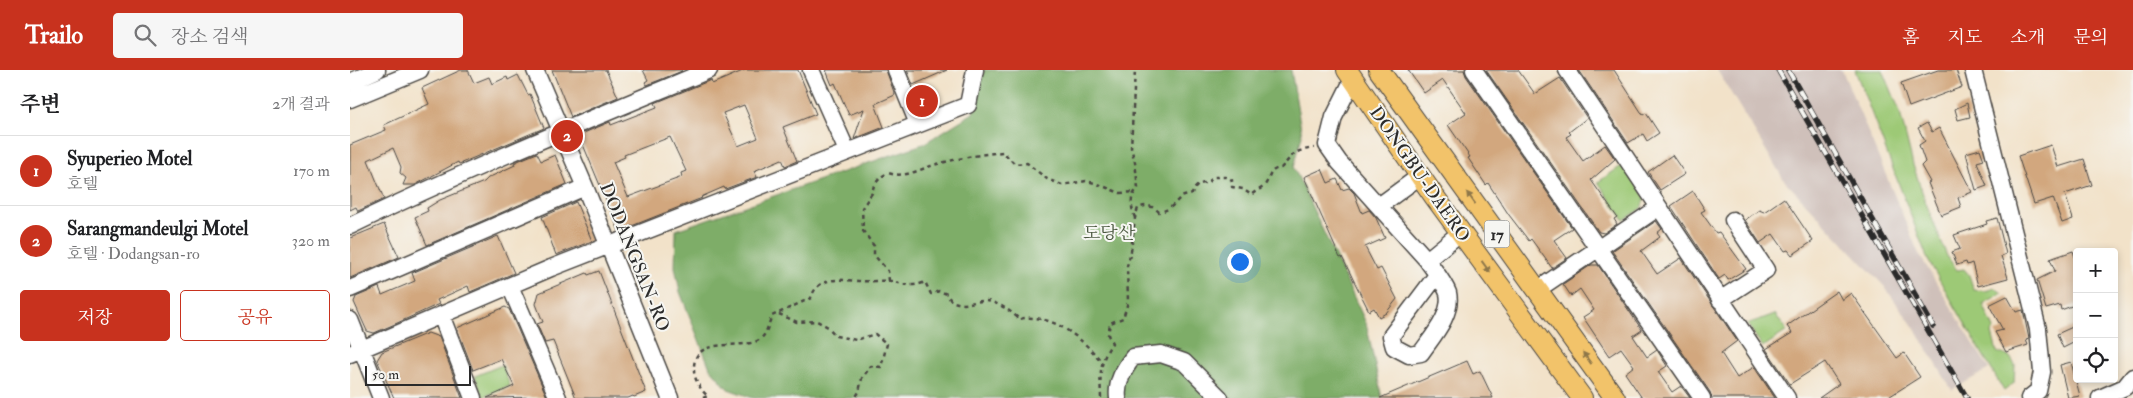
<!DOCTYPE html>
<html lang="ko">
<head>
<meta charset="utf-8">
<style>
	body { margin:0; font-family:"IM FELL Double Pica","Noto Serif KR",serif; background:#f6f6f6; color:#202124 }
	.controls { position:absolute; right:15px; bottom:15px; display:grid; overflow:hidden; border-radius:5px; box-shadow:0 2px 8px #0003 }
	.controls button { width:45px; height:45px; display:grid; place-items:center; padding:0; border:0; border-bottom:1px solid #e0e0e0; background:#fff; color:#202124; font:25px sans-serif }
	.scale { position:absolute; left:15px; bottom:12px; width:106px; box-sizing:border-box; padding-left:5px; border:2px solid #2b2b2b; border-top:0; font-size:14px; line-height:18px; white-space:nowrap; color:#2b2b2b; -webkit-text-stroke:4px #f6f6f2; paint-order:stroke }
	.you { position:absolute; left:889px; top:191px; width:18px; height:18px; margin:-12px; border:4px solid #fff; border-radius:50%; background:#1a73e8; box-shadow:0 0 0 8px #1a73e833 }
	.badge { display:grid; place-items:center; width:32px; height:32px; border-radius:50%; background:#c8321e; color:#fff; font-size:16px; font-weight:700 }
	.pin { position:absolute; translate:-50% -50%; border:2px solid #fff; box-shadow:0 1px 5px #0006 }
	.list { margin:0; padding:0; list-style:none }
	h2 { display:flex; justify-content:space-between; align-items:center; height:65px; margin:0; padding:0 20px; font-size:21px }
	h2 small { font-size:16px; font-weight:400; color:#757577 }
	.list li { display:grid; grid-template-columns:32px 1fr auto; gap:15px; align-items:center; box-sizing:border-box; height:70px; padding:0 20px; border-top:1px solid #e0e0e0 }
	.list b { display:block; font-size:19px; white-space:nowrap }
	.list p { margin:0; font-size:16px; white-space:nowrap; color:#757577 }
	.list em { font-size:16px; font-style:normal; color:#757577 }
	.actions { display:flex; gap:10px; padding:15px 20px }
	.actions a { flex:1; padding:11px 0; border:1px solid #c8321e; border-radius:5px; text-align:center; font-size:18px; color:#c8321e }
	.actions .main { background:#c8321e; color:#fff }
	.icon { flex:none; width:28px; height:28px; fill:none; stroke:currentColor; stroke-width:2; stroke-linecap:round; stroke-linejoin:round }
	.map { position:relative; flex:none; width:1783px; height:328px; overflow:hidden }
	header { display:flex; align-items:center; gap:30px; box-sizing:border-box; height:70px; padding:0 25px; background:#c8321e; color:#fff }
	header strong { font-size:24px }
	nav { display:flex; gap:28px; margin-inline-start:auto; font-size:18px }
	.search { width:350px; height:45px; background:#f6f6f6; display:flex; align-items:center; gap:12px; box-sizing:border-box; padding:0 18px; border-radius:5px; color:#757577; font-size:19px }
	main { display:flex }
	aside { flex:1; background:#fff }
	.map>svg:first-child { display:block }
	.industrial { fill:#cfc0ba }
	.green { fill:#9dc976; stroke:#647a50 }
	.forest { fill:#7ead67; stroke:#546c49 }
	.building { fill:#d2a77e; fill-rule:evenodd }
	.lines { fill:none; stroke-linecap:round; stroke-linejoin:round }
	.minor-casing { stroke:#494643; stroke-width:19 }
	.major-casing { stroke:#494643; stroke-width:22 }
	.path { stroke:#494643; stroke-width:2.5; stroke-dasharray:4 4; stroke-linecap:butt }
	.minor { stroke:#fff; stroke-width:16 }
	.major { stroke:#f2c36a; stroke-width:20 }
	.rail-casing { stroke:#2b2b2b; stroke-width:5.5 }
	.rail { stroke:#f6f6f2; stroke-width:4; stroke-dasharray:11; stroke-linecap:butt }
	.oneway { fill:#8e774a }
	.labels { text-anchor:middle; stroke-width:4; stroke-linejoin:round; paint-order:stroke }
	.shield { fill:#f6f6f2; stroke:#686867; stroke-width:1 }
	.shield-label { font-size:16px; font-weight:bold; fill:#2b2b2b }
	.street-label { font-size:18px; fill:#2b2b2b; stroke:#f6f6f2 }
	.park-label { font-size:18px; fill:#4d5a42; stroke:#f6f6f2 }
</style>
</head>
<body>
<header>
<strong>Trailo</strong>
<div class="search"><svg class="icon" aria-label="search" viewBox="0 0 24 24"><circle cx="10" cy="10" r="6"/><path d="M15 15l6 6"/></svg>장소 검색</div>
<nav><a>홈</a><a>지도</a><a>소개</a><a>문의</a></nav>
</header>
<main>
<aside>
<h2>주변<small>2개 결과</small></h2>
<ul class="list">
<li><span class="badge">1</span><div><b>Syuperieo Motel</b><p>호텔</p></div><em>170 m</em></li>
<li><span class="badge">2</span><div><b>Sarangmandeulgi Motel</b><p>호텔 · Dodangsan-ro</p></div><em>320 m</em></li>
</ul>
<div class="actions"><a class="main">저장</a><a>공유</a></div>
</aside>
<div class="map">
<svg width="1783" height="328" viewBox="0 0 1783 328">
	<rect width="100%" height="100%" fill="#f6f6f2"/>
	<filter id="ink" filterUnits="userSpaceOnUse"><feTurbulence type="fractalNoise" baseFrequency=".02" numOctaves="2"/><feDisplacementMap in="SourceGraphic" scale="10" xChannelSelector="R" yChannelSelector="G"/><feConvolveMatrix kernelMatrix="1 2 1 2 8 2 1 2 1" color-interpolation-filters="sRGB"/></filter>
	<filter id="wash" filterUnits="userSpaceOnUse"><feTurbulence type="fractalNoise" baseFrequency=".0096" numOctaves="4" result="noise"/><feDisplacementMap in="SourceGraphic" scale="20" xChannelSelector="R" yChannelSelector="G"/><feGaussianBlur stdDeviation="1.12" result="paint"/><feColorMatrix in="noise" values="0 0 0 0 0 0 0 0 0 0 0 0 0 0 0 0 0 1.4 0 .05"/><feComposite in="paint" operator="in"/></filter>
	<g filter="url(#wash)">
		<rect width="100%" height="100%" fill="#f2e2c9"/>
		<!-- industrial -->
		<path class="industrial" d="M 1367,0 L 1492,0 L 1569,184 L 1639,299 L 1602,320 L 1566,260 L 1534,216 L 1434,110 Z"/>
		<!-- green -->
		<path class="green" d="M 1505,0 L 1533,0 L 1549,39 L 1563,95 L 1577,136 L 1597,186 L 1607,200 L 1614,199 L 1619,205 L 1624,220 L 1635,221 L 1645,218 L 1652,223 L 1633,234 L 1644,259 L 1642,263 L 1647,282 L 1660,287 L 1665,295 L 1664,313 L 1654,321 L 1578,190 Z
			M 1273,95 L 1295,127 L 1291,139 L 1274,150 L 1248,112 Z
			M 1425,244 L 1437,261 L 1413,277 L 1397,254 Z
			M 152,295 L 160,316 L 133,327 L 125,306 Z"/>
		<!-- forest -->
		<path class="forest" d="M 634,0 L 941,0 L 952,65 L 944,98 L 1016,253 L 1032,328 L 403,328 L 378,319 L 360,298 L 330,222 L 325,197 L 326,160 L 573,74 L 623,43 Z"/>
		<g id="blocks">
			<!-- building -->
			<path class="building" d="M 111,0 L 118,0 L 124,13 L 139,7 L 142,14 L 157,7 L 158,10 L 168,5 L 178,25 L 180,24 L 194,58 L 109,94 L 108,92 L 65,115 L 53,115 L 56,108 L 50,103 L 51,97 L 43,78 L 18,90 L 34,129 L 8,141 L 6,137 L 0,140 L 0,75 L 36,60 L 34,55 L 79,34 L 72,18 Z
				M 202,0 L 256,0 L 268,27 L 221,47 Z
				M 293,0 L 331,0 L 332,1 L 297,15 L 295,12 L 298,10 Z
				M 395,0 L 448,0 L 466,44 L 433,57 L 447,91 L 435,96 L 432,89 L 404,101 L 407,107 L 375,119 L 374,117 L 351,127 L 352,128 L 269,161 L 229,65 L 260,52 L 261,55 L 307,37 L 305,33 L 361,10 L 362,14 ZM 394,35 L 408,68 L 388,76 L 373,43 ZM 320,67 L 336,101 L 331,103 L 332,107 L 278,127 L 263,92 L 275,87 L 274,85 Z
				M 476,0 L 536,0 L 545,25 L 525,34 L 534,57 L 504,69 L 514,39 L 499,45 L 485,13 L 482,15 Z
				M 557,0 L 597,0 L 563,15 Z
				M 1058,0 L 1114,0 L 1116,6 L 1222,158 L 1204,170 L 1217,188 L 1202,198 L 1181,169 L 1179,171 L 1159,145 L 1138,113 L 1136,115 L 1118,88 L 1120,87 L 1098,55 L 1116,43 L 1093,10 L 1074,23 Z
				M 1136,0 L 1168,0 L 1185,24 L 1210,8 L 1237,48 L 1219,62 L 1221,64 L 1216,67 L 1233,91 L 1255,75 L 1265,89 L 1241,110 L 1267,147 L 1264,149 L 1267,154 L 1254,163 L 1249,162 Z
				M 1229,0 L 1264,0 L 1293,45 L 1296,43 L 1309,63 L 1297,71 L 1293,64 L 1278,73 Z
				M 1588,0 L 1606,0 L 1612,17 L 1559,37 L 1551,13 Z
				M 1617,33 L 1620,47 L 1608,50 L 1605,39 Z
				M 1577,53 L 1582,62 L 1589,58 L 1622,122 L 1608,128 L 1611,137 L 1591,145 L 1578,113 L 1580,112 L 1571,96 L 1575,92 L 1569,75 L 1575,71 L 1568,58 Z
				M 1701,75 L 1708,97 L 1734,89 L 1742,115 L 1715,124 L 1723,149 L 1712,153 L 1703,128 L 1684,134 L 1668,86 Z
				M 1630,79 L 1634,90 L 1627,92 L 1637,116 L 1626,120 L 1616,83 Z
				M 187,83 L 191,91 L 205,85 L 217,114 L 77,175 L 65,147 L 78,141 L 77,138 L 90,130 L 134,112 L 138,108 L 165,95 L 164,93 L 170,90 Z
				M 1322,85 L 1335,104 L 1310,120 L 1298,102 Z
				M 972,99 L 978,113 L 987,109 L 992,120 L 999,118 L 1004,123 L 1012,143 L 1019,140 L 1026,148 L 1035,168 L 1015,177 L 1027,200 L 1031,198 L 1047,229 L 1036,243 L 1029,247 L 1024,238 L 1019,241 L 992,187 L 990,188 L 954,107 Z
				M 1343,121 L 1355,140 L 1351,142 L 1366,163 L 1369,162 L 1396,199 L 1378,210 L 1375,205 L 1369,209 L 1321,136 Z
				M 1434,128 L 1463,171 L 1442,185 L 1438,180 L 1435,181 L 1423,164 L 1410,173 L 1395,150 L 1409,140 L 1414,142 Z
				M 226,132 L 242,171 L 206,185 L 192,147 Z
				M 1647,148 L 1656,184 L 1651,186 L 1658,208 L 1628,216 L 1622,193 L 1617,195 L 1616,192 L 1607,195 L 1602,182 L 1610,179 L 1604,165 L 1637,154 L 1636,151 Z
				M 1306,151 L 1312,159 L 1307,163 L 1310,167 L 1291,181 L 1307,204 L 1331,188 L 1387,271 L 1371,283 L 1387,308 L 1404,297 L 1425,328 L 1362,328 L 1360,322 L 1262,181 Z
				M 34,154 L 49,187 L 0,208 L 0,168 Z
				M 148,166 L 164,203 L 120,222 L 118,216 L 87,230 L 89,234 L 45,254 L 24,263 L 17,261 L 4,232 L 6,227 L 29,217 L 32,225 L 65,211 L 62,203 Z
				M 1723,181 L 1727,193 L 1727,234 L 1711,240 L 1710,235 L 1696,239 L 1687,210 L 1705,201 L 1700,189 Z
				M 1241,195 L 1248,195 L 1292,260 L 1283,266 L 1297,287 L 1307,280 L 1317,296 L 1308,302 L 1322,322 L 1331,316 L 1340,328 L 1292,328 L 1275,303 L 1284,296 L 1271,278 L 1259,286 L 1233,247 L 1244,240 L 1230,219 L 1221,226 L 1213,214 Z
				M 249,201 L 296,322 L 284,327 L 283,326 L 278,328 L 226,328 L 203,271 L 195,273 L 187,254 L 193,252 L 186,234 L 189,223 L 237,203 L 238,205 Z
				M 1487,221 L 1492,230 L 1501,223 L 1547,288 L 1554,283 L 1570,307 L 1537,328 L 1469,328 L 1489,314 L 1475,292 L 1440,314 L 1416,279 L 1442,263 L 1437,256 Z
				M 1657,226 L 1666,242 L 1673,240 L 1679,269 L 1676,270 L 1678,275 L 1656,282 L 1645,262 L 1653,260 L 1639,235 Z
				M 155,237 L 159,239 L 197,327 L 137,328 L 164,316 L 151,289 L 123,300 L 107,258 Z
				M 1727,255 L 1727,271 L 1713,278 L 1707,264 Z
				M 78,263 L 89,267 L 112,328 L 44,328 L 27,290 L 32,282 Z
				M 1117,291 L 1123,304 L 1130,301 L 1143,328 L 1030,328 Z
				M 1721,292 L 1730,326 L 1718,328 L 1710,295 Z"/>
		</g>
	</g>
	<g filter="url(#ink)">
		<use href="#blocks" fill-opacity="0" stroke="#494643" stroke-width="1"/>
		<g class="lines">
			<defs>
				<path id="minor" d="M 185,0 L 235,117 L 320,328
					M 461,0 L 497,81
					M 546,0 L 568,54
					M 1124,0 L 1352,328
					M 1217,0 L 1437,328
					M 1623,0 L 1688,259 L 1692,302 L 1688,321 L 1679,328
					M 1003,9 L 984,47 L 977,75 L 989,92 L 1077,190 C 1083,199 1094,212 1098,223 C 1103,244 1082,267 1071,283 L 1059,285 L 1044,277 L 1041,266 L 1087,205
					M 0,12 L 27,0
					M 0,29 L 70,0
					M 1029,136 L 1070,106
					M 0,156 C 118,99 239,50 359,0
					M 1077,190 L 1111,162
					M 160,216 L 208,328
					M 0,219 L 235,117
					M 1187,220 L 1308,138
					M 1370,230 L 1416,200 L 1383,150
					M 91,245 L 123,328
					M 0,250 L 31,328
					M 0,284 L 201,198 L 618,35 L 625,0
					M 768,328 C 766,312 774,299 783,287 L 811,284 L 834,292 L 870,328
					M 1750,328 L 1775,317 L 1783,307"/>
				<path id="major" d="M 997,0 L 1084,126 L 1232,328
					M 1029,0 L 1265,328"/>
			</defs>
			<!-- minor casing -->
			<use href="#minor" class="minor-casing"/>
			<!-- major casing -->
			<use href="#major" class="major-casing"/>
			<!-- path -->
			<path class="path" d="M 785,148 C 781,136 779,128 788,118 L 785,92 L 781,78 L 785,0
				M 539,211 L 538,201 L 524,185 L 524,176 L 513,161 L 512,138 L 522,123 L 524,115 L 531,107 L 538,103 C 557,109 573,97 591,93 C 611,88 632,84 653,82 L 665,94 L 677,93 L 697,109 L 712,115 L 736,111 L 745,113 L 770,123 L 784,122
				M 429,244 L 447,252 L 467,251 L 478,257 L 486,266 L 506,270 L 525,264 L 537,274 L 531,297 L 521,296 L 512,308 L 509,322 L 505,328
				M 353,328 L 358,326 C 351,321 344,309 344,300 C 342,264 391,281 409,270 C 417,265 418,254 422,246 L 461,228 C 468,205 491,210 510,211 C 520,212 531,210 541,211 C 554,214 562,218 575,212 L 581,224 L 589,221 L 597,224 L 601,231 C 618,237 617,232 632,231 C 645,230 660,240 669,249 C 701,242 732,268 752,292
				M 751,328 C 750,304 749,293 762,273 L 758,265 L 760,253 L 773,248 L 778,232 L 777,196 L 781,181 L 785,148 L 788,138 C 797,134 803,136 809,142 C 820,140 823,135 830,128 C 834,125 838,126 842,124 C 845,116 849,113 857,113 L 864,107 L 877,107 L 882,110 L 882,117 L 893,119 L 901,125 C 905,121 912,119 915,115 C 921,106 919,99 931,98 C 946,82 941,82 964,78"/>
			<!-- minor -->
			<use href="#minor" class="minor"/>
			<!-- major -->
			<use href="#major" class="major"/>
			<defs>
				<path id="rail" d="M 1428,0 L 1617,328
					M 1438,0 L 1583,256"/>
			</defs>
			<!-- rail casing -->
			<use href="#rail" class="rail-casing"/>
			<!-- rail -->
			<use href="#rail" class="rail"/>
		</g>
		<!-- one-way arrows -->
		<defs><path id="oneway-solid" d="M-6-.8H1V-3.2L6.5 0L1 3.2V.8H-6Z" transform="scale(1.25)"/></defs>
		<g class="oneway">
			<use href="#oneway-solid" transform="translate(1121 128) rotate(-126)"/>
			<use href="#oneway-solid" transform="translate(1136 197) rotate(54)"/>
			<use href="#oneway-solid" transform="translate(1237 288) rotate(-126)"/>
		</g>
	</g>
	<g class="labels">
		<!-- shield labels -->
		<rect class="shield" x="1134.5" y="150.5" width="25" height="27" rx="4"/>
		<g class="shield-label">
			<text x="1147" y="170">17</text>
		</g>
		<!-- street labels -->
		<g class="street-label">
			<text transform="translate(1070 104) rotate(55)" y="6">DONGBU-DAERO</text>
			<text transform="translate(285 187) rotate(68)" y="6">DODANGSAN-RO</text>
		</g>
		<!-- park labels -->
		<g class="park-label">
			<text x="759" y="169">도당산</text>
		</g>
	</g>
</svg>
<div class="controls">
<button>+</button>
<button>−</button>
<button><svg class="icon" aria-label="locate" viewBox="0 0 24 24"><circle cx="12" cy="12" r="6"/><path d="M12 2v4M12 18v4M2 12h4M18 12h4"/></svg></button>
</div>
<div class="scale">50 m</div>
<div class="you"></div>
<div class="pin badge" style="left:572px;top:31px">1</div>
<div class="pin badge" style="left:217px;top:66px">2</div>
</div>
</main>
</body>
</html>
